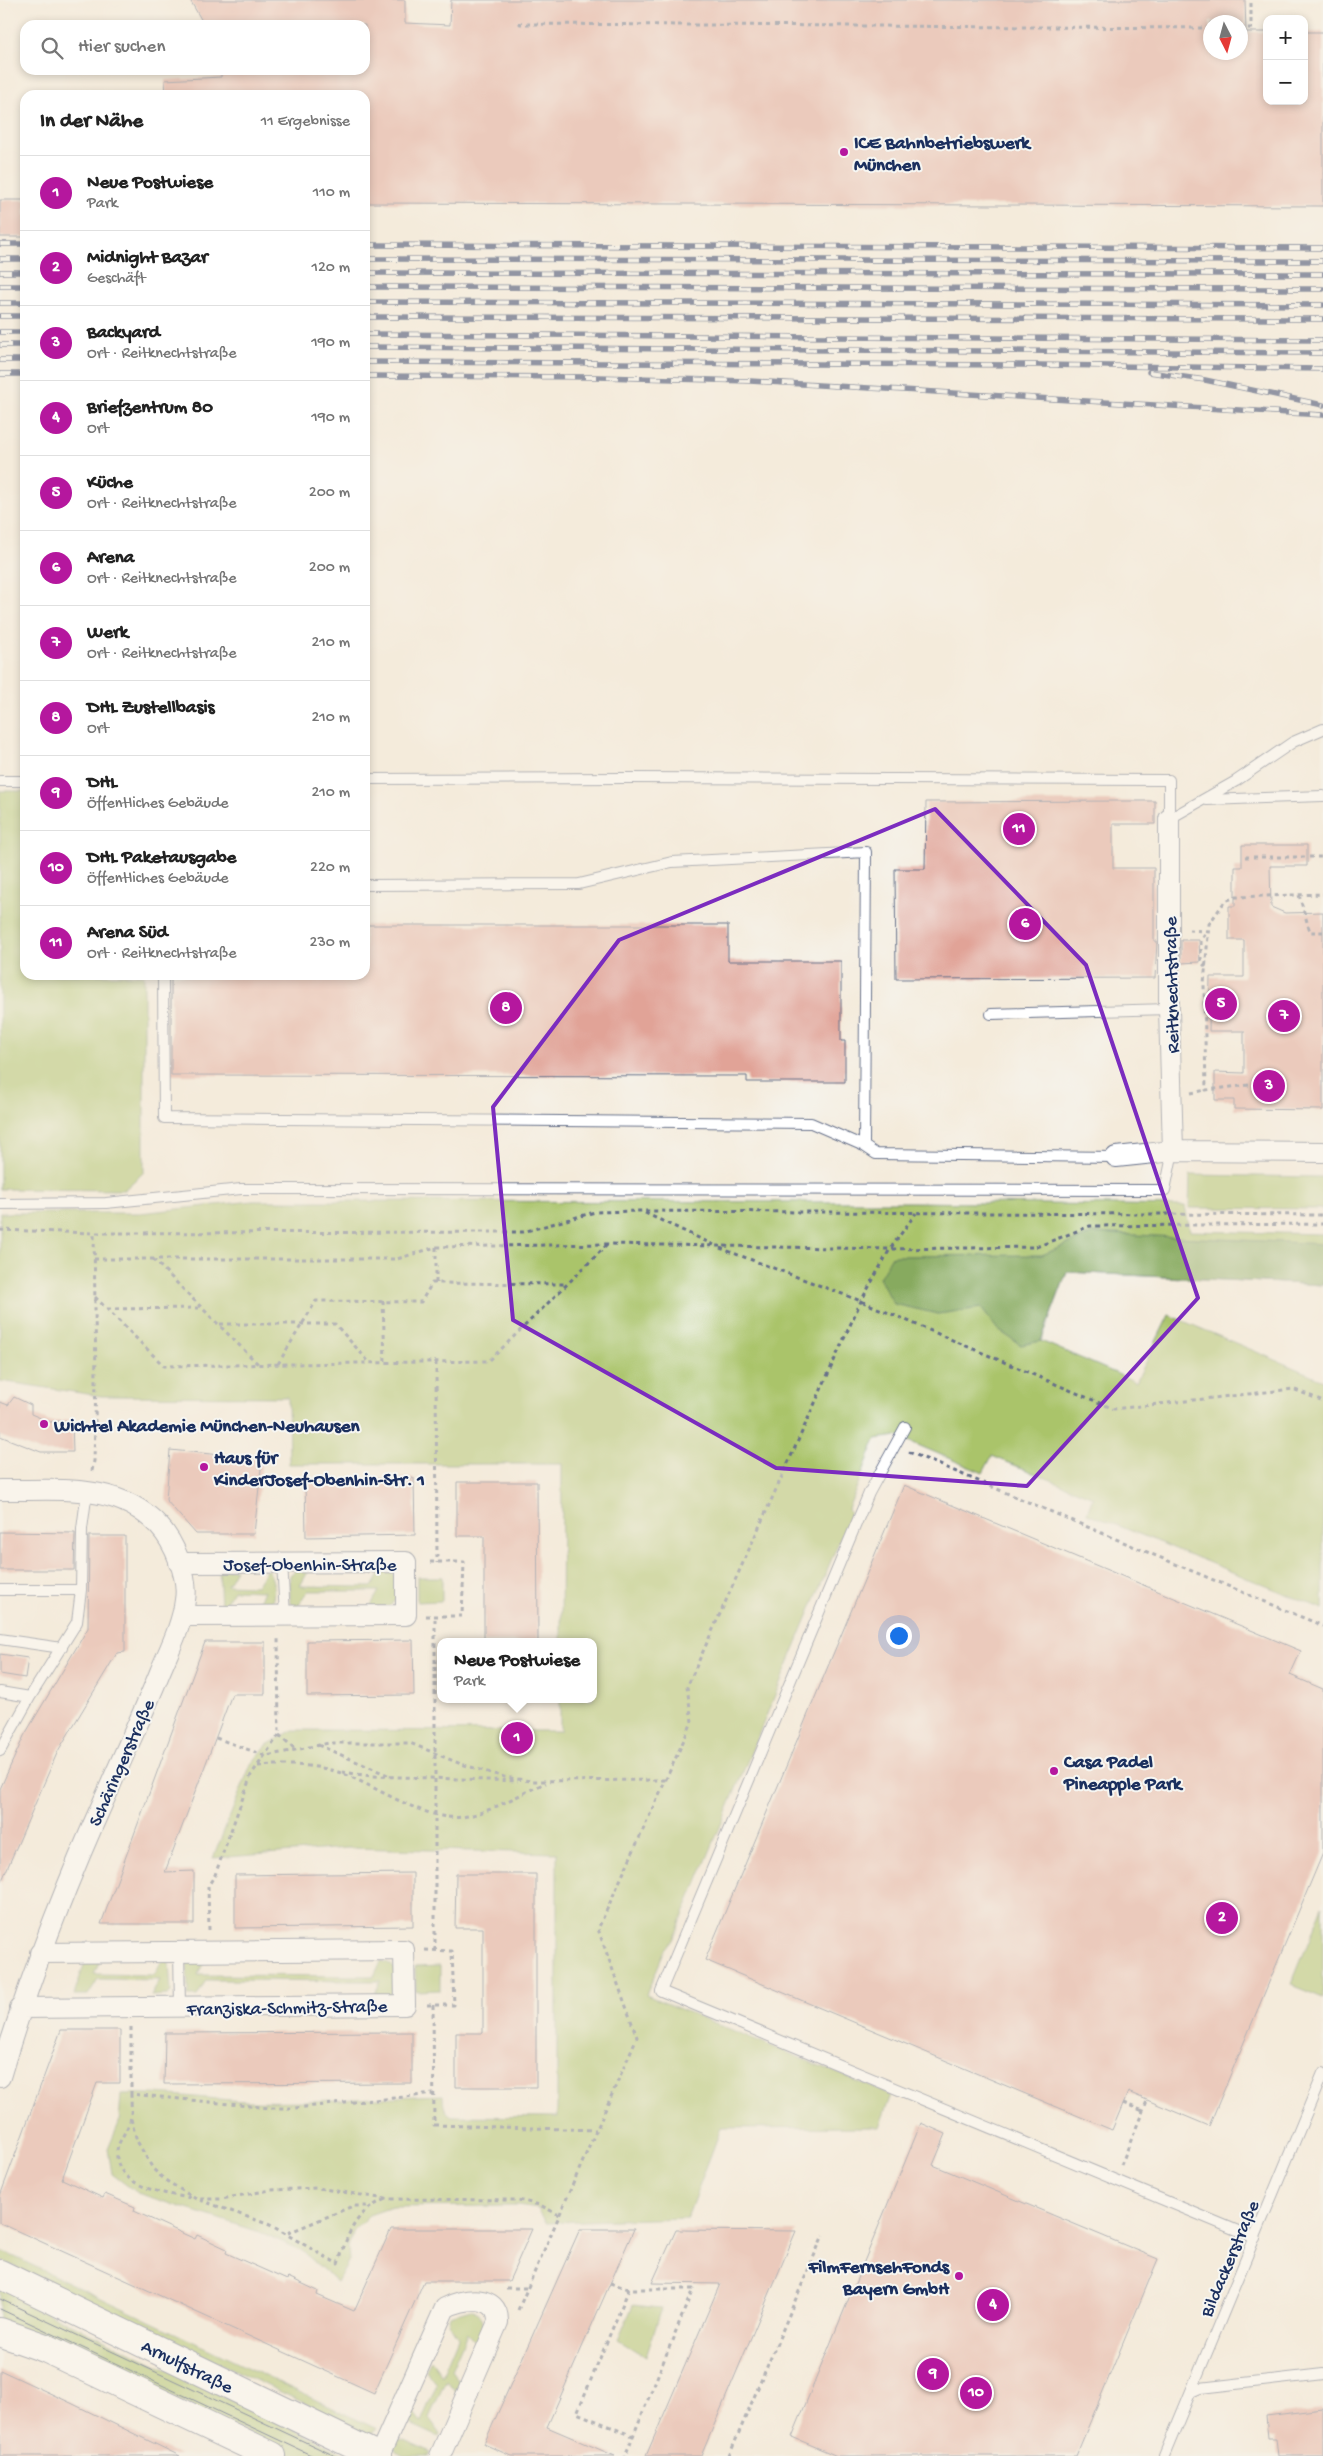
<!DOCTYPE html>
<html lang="de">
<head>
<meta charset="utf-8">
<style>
	body { margin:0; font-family:"Gochi Hand",sans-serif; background:#f6f6f6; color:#222 }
	.controls { position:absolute; right:15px; top:15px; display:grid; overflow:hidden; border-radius:10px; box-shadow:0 2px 8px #0003 }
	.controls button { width:45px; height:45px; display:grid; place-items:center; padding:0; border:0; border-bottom:1px solid #e0e0e0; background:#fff; color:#222; font:25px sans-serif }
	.compass { position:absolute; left:1203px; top:15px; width:45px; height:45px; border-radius:50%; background:#fff; box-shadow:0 2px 8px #0003; rotate:174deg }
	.you { position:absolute; left:898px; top:1635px; width:18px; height:18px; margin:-12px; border:4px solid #fff; border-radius:50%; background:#1a73e8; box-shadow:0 0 0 8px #1a73e833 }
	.badge { display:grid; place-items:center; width:32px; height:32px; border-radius:50%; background:#b5179e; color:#fff; font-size:16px; font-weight:700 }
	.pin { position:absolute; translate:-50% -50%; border:2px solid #fff; box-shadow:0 1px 5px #0006 }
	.popup { position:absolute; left:437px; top:1638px; width:160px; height:65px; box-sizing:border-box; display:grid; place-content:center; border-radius:10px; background:#fff; filter:drop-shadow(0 1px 4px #0005); font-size:16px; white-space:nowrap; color:#767676 }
	.popup b { font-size:19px; color:#222 }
	.popup::after { content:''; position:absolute; left:50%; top:100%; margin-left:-10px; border:10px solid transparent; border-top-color:#fff }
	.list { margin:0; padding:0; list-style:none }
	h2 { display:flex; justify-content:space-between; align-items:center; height:65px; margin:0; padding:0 20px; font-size:21px }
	h2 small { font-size:16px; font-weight:400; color:#767676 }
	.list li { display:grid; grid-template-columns:32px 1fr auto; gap:15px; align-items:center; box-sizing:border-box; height:75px; padding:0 20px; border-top:1px solid #e0e0e0 }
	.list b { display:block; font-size:19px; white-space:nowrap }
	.list p { margin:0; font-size:16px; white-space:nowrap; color:#767676 }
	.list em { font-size:16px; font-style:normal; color:#767676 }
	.icon { flex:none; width:28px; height:28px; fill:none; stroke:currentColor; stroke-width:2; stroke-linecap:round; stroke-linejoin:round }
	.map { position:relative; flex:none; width:1323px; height:2456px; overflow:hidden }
	.search { position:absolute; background:#fff; box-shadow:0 2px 8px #0003; left:20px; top:20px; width:350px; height:55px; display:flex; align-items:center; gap:12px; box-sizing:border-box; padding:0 18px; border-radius:15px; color:#767676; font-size:19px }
	.panel { position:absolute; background:#fff; box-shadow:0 2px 8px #0003; left:20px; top:90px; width:350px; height:890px; border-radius:15px }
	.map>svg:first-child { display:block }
	.green { fill:#aac46b; stroke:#627a64 }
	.forest { fill:#87aa5f; stroke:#516c5e }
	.building { fill:#e1a397; fill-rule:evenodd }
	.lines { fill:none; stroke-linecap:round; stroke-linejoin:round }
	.lane-casing { stroke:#67718a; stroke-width:12 }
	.street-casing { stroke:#67718a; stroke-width:22 }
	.primary-casing { stroke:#67718a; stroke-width:30 }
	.path { stroke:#67718a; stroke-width:3; stroke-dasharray:4 4; stroke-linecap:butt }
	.lane { stroke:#fff; stroke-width:10 }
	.street { stroke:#fff; stroke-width:20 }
	.primary { stroke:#fff; stroke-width:28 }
	.tram { stroke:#1b2f5e; stroke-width:1 }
	.rail-casing { stroke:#1b2f5e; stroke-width:5.5 }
	.rail { stroke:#f6f6f2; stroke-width:4; stroke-dasharray:11; stroke-linecap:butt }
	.marked { fill:none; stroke:#7b2cbf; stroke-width:4; stroke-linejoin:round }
	.poi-dot { fill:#b5179e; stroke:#f6f6f2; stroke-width:2 }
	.labels { text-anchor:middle; stroke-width:4; stroke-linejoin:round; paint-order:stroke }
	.poi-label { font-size:19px; font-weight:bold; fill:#1b2f5e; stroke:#f6f6f2; text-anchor:start }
	.street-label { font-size:19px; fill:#1b2f5e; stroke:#f6f6f2 }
</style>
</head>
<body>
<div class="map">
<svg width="1323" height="2456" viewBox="0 0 1323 2456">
	<rect width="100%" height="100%" fill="#f6f6f2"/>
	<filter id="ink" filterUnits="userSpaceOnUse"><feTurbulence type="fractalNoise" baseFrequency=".02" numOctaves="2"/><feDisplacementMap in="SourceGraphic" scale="10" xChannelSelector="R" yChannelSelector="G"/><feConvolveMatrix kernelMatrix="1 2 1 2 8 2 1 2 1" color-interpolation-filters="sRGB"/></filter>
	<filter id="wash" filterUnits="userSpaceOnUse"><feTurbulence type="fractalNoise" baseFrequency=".0096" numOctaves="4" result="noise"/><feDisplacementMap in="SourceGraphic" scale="20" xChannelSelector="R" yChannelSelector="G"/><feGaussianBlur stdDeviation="1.12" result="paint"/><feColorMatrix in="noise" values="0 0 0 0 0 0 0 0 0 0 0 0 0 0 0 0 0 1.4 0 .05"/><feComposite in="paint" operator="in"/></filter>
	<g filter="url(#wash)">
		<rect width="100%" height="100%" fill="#f4ebdb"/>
		<!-- green -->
		<path class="green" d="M 0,791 L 25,791 L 25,975 L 144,975 L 144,1172 L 124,1190 L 0,1189 Z
			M 1190,1175 L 1323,1177 L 1323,1209 L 1189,1208 Z
			M 253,1201 L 915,1202 L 1185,1206 L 1190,1231 L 1323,1234 L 1323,1285 L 1067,1272 L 1041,1341 L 1136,1382 L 1169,1315 L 1323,1380 L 1323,1609 L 1092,1515 L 1087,1513 L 1093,1497 L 992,1456 L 983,1473 L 897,1436 L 876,1439 L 848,1509 L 850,1515 L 673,1940 L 665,1950 L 646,1995 L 891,2095 L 879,2127 L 721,2128 L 687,2218 L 546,2222 L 538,2209 L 517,2206 L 392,2207 L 369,2215 L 354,2230 L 348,2247 L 349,2260 L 337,2282 L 301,2250 L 260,2232 L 137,2193 L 112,2174 L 108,2149 L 119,2123 L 121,2094 C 164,2092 205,2099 247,2101 C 313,2103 377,2097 443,2095 C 443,2105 444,2111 452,2116 L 557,2117 L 557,1853 L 347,1848 L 213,1858 L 251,1764 L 267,1745 L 293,1730 L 560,1731 L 560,1699 L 593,1699 L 593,1642 L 561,1642 L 562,1464 L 289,1464 L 288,1397 L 101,1396 L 0,1381 L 0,1213 L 140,1213 Z
			M 236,1569 L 227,1585 L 256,1586 L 267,1569 C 274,1577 276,1594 271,1604 L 256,1607 L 264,1591 L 233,1590 L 224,1606 L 221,1606 L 219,1570 Z
			M 296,1570 L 309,1570 L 300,1586 L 372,1587 L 382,1570 L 390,1570 L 398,1580 L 399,1596 L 390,1606 L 370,1607 L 379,1591 L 308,1591 L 297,1607 L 290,1603 L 290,1575 Z
			M 417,1577 L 442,1577 L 442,1601 L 417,1602 Z
			M 1323,1906 L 1323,1998 L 1291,1985 Z
			M 86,1959 L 101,1959 L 94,1974 L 154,1975 L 164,1959 L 169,1962 L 171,1992 L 167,1995 L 151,1996 L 160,1980 L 98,1979 L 88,1995 L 74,1995 Z
			M 205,1959 L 198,1975 L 374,1976 L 381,1961 C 396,1964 396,1971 398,1985 L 390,1995 L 373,1997 L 381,1981 L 206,1980 L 197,1996 L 188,1996 L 187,1960 Z
			M 440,1966 L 440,1990 L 416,1991 L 415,1967 Z
			M 0,2250 L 377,2429 C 370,2437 360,2435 351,2432 L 353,2426 L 0,2260 Z
			M 0,2285 L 56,2317 L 350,2456 L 294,2456 L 69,2347 L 0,2320 Z
			M 633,2305 L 662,2308 L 646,2357 L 618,2340 Z
			M 471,2309 C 488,2317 485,2331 479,2347 L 467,2333 L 451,2370 L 461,2385 L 458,2394 L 446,2380 L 429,2418 L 440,2433 L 439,2437 L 404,2421 L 410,2408 L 421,2422 L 437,2384 L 426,2370 L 431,2360 L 442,2375 L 458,2337 L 448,2322 L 450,2315 Z
			M 397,2438 L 432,2453 L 430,2456 L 404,2456 L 396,2452 L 394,2445 Z"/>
		<!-- forest -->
		<path class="forest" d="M 1094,1233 L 1323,1244 L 1323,1285 L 1067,1272 L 1041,1341 L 1021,1345 L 998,1330 L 981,1308 L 938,1314 L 894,1304 L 879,1278 L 892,1256 L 1042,1255 Z"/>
		<g id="blocks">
			<!-- building -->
			<path class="building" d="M 190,0 L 405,0 L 405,23 L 450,25 L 451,0 L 1245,0 L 1246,32 L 1267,32 L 1267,101 L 1304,101 L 1304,32 L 1323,32 L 1323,206 L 365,203 L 365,95 L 166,95 L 165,80 L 221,77 L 221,70 L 365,70 L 365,25 L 224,25 L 202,21 ZM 1210,22 L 1240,22 L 1240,52 L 1210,52 Z
				M 0,200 L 25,200 L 25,237 L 0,237 Z
				M 1119,801 L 1155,801 L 1155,824 L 1113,824 L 1113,868 L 1154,868 L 1154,941 L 1157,941 L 1155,978 L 896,979 L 895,869 L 925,869 L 926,802 Z
				M 1242,845 L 1307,845 L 1307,866 L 1270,866 L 1271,907 L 1285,913 L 1323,912 L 1323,1110 L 1234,1109 L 1234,1100 L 1215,1100 L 1215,1072 L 1244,1073 L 1244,1031 L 1209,1031 L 1210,977 L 1244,977 L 1244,940 L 1229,940 L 1229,906 L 1235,906 L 1235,867 L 1242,867 Z
				M 365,925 L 728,925 L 728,961 L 841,961 L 841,1041 L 845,1041 L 845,1082 L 747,1082 L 747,1076 L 171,1075 L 171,975 L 365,975 Z
				M 1181,940 L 1199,940 L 1200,962 L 1181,963 Z
				M 14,1397 L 31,1405 L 31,1414 L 50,1422 L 72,1420 L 73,1452 L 41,1452 L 0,1436 L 0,1402 L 8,1405 Z
				M 170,1450 L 262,1459 L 254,1534 L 196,1534 L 166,1500 Z
				M 414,1478 L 415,1535 L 306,1537 L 305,1481 Z
				M 457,1482 L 537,1482 L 538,1642 L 484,1642 L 484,1536 L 457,1536 Z
				M 904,1485 L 1301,1651 L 1290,1675 L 1323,1689 L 1323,1853 L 1209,2126 L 1128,2092 L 1112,2130 L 705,1960 Z
				M 0,1532 L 75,1533 L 74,1570 L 0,1570 Z
				M 89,1536 L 125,1536 L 125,1652 L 117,1653 L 58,1751 L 0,1885 L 0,1789 L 24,1736 L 88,1628 Z
				M 413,1640 L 414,1695 L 307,1696 L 307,1641 Z
				M 205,1642 L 265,1642 L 265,1694 L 232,1694 L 165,1872 L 194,1871 L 194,1924 L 101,1924 Z
				M 0,1654 L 28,1658 L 25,1678 L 0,1674 Z
				M 413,1873 L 413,1926 L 235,1928 L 235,1875 Z
				M 456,1874 L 536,1874 L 536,2087 L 456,2087 L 456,2033 L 483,2033 L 483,1928 L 455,1928 Z
				M 61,2030 L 120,2030 L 120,2083 L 97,2083 L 62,2179 L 103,2198 L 105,2194 L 135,2207 L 134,2211 L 195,2239 L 197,2235 L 227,2249 L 226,2253 L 287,2280 L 288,2277 L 318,2291 L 317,2295 L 354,2311 L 391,2229 L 532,2229 L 509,2281 L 424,2281 L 374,2393 L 0,2223 L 0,2196 Z
				M 412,2032 L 412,2083 L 164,2084 L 165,2033 Z
				M 921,2123 L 946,2134 L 933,2165 L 1158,2259 L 1076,2456 L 837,2456 L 792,2437 Z
				M 580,2229 L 634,2229 L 547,2427 L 615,2456 L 511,2456 L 484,2444 Z
				M 676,2230 L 796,2231 L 701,2456 L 646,2456 L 720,2284 L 652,2283 Z
				M 0,2370 L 71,2403 L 180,2456 L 0,2456 Z
				M 1323,2409 L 1323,2456 L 1278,2456 L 1276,2438 L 1268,2438 L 1266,2416 Z"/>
		</g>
	</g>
	<g filter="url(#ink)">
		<use href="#blocks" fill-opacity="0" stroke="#67718a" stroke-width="1"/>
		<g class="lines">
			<defs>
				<path id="lane" d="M 365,779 L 626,778 L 1169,780 L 1169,819
					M 0,781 L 25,781
					M 1207,800 L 1323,796
					M 1169,819 L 1236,781 L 1293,742 L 1323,729
					M 365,885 L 579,884 L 672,862 L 866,852 L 864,1146
					M 163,975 L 164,1118 L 811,1123 L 864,1146 L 876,1154 L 1116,1157
					M 991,1014 L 1169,1009
					M 0,1204 L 106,1203 L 241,1189 L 1165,1190 L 1173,1151
					M 905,1427 L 869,1493 L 661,1991 L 1255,2238
					M 282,1562 L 285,1616
					M 0,1590 L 81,1590
					M 0,1639 L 62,1648
					M 0,1692 L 30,1697 L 0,1751
					M 30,1697 L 77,1622 L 81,1590 L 82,1529 L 87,1491
					M 179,1951 L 180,2007
					M 1191,2392 L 1200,2388 L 1323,2374
					M 1164,2456 L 1323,2073"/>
				<path id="street" d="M 1169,819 L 1169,1009 L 1173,1151
					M 1116,1157 L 1173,1151 L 1323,1152
					M 0,1490 C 54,1491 118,1481 159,1526 C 174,1542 189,1577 185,1600 C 182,1625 170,1648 160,1672 C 144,1712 125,1751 108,1791 C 66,1884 29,1978 0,2077
					M 179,1563 L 406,1562 L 406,1615 L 182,1616
					M 20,2008 L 405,2005 L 404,1950 L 40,1953
					M 379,2456 L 445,2308 C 463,2298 499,2293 498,2322 L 440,2456"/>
				<path id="primary" d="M 0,2274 L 377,2456
					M 0,2332 L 45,2348 L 272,2456"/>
			</defs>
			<!-- lane casing -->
			<use href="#lane" class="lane-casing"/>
			<!-- street casing -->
			<use href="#street" class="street-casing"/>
			<!-- primary casing -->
			<use href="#primary" class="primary-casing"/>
			<!-- path -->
			<path class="path" d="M 520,22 L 520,24 L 1210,28
				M 1240,28 L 1251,28 L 1251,0
				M 1245,857 L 1323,857
				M 1299,895 L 1310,932 L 1323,932
				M 1189,930 L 1208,931
				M 1206,967 L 1201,962 L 1201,940 L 1208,931
				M 1249,1085 L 1206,1090 L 1204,984 L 1209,924 L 1225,901 L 1236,897 L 1323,894
				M 1191,1093 L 1206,1090
				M 645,1213 L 714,1245
				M 0,1230 L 94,1233 L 523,1232 L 595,1212 L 643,1211 L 1323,1215
				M 436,1247 L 436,1283
				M 720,1248 L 861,1301 L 1114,1409 L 1293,1389 L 1323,1401
				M 94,1259 L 397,1259 L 436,1247 L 607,1244 L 890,1249 L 1036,1247 L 1090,1226 L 1323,1224
				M 153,1259 L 258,1364
				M 95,1297 L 164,1366 L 489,1361 L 607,1245
				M 383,1301 L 385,1362
				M 107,1309 L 202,1308
				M 220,1324 L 335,1324 L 369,1362
				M 436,1362 L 437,1563
				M 278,1364 L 316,1301 L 421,1302 L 432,1283 L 567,1284
				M 909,1452 L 1323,1626
				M 92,1471 L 94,1461 L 96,1382 L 94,1233
				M 426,1616 L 462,1616 L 464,1562 L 428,1562
				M 279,1735 L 294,1748
				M 216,1738 L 266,1756 L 329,1743 L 410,1743 L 461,1764 L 504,1777 L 531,1781 L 666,1780
				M 318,1745 L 390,1776
				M 258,1766 C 284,1764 312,1764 338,1772 C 372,1783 425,1822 462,1817 C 489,1814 520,1793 546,1783
				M 342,1772 L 371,1776 L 518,1781
				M 209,1930 L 208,1886 L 215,1875 L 251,1775 L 279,1735 L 278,1636
				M 425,1950 L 452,1951 L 454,2005 L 425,2005
				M 435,1951 L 435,1616
				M 433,2005 L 434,2125 L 596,2130
				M 131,2027 L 131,2094 L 269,2108 L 295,2108 L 434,2094
				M 131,2094 C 131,2102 132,2113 130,2121 C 127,2130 121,2138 118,2146 C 108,2186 165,2194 191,2198
				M 1123,2103 L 1143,2111
				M 131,2119 L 137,2141 L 153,2169 L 165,2180 L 196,2199 L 221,2199 L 271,2190 L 318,2188 L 386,2199 L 518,2200 L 540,2205 L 559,2215
				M 1121,2165 L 1147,2101
				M 200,2200 L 270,2225 L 338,2264 C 348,2234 354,2212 386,2199
				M 288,2233 L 353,2206 L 369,2206
				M 610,2283 L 629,2289 L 693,2289 L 625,2456
				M 506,2288 L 527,2288
				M 629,2289 L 577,2413 L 633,2436
				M 518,2310 L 637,2037 L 598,1929 L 692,1722 L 687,1687 L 861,1301 L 890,1249 L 916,1213
				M 729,2456 L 823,2235"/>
			<!-- lane -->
			<use href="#lane" class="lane"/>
			<!-- street -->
			<use href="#street" class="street"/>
			<!-- primary -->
			<use href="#primary" class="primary"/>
			<!-- tram -->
			<path class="tram" d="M 0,2299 L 335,2456
				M 0,2309 L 313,2456"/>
			<defs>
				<path id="rail" d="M 0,244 L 25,244
					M 365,245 L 1323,248
					M 0,259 L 25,259
					M 365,259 L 1323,261
					M 0,272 L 25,272
					M 365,273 L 1323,274
					M 0,286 L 25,286
					M 365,287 L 1323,289
					M 365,302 L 1323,305
					M 0,303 L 25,303
					M 0,316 L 25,316
					M 365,317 L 1323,319
					M 0,332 L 25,332
					M 365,334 L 1323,340
					M 0,345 L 25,345
					M 365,347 L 1323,353
					M 0,360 L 25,360
					M 365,362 L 1038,365 L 1323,369
					M 1149,372 L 1205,380 L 1323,405
					M 0,374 L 25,374
					M 365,376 L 598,377 L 750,381 L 1323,415"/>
			</defs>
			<!-- rail casing -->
			<use href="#rail" class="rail-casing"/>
			<!-- rail -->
			<use href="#rail" class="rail"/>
		</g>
	</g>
	<!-- marked area -->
	<path d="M0 0H1323V2456H0ZM 935,809 L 1086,965 L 1198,1298 L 1027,1486 L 776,1468 L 513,1320 L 493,1107 L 619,940 Z" fill="#f4ebdb" fill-opacity=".55" fill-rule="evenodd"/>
	<path class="marked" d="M 935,809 L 1086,965 L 1198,1298 L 1027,1486 L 776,1468 L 513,1320 L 493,1107 L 619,940 Z"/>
	<!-- markers -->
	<g class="poi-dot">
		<circle cx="844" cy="152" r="5"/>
		<circle cx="44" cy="1424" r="5"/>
		<circle cx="204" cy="1467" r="5"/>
		<circle cx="1054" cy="1771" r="5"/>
		<circle cx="959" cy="2276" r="5"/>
	</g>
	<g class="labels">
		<!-- poi labels -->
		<g class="poi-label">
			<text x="854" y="148">ICE Bahnbetriebswerk<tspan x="854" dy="22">München</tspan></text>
			<text x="54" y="1431">Wichtel Akademie München-Neuhausen</text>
			<text x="214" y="1463">Haus für<tspan x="214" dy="22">KinderJosef-Obenhin-Str. 1</tspan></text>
			<text x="1064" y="1767">Casa Padel<tspan x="1064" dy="22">Pineapple Park</tspan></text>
			<text x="949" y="2272" text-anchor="end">FilmFernsehFonds<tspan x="949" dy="22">Bayern GmbH</tspan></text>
		</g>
		<!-- street labels -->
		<g class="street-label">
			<text transform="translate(1170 985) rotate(-91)" y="7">Reitknechtstraße</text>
			<text x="310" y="1570">Josef-Obenhin-Straße</text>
			<text transform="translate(120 1762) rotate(-66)" y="7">Schäringerstraße</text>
			<text transform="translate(287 2006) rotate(-1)" y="7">Franziska-Schmitz-Straße</text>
			<text transform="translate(1228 2258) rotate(-67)" y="7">Bildackerstraße</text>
			<text transform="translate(188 2365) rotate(26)" y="7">Arnulfstraße</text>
		</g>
	</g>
</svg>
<div class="controls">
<button>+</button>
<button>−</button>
</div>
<svg class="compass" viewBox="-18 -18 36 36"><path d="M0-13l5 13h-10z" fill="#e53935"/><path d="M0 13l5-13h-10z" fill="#767676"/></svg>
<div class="you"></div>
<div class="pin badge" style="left:517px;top:1738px">1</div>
<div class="popup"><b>Neue Postwiese</b>Park</div>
<div class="pin badge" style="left:1222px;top:1918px">2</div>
<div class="pin badge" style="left:1269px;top:1086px">3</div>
<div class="pin badge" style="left:993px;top:2305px">4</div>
<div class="pin badge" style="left:1221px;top:1004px">5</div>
<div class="pin badge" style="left:1025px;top:924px">6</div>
<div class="pin badge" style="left:1284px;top:1016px">7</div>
<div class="pin badge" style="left:506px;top:1008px">8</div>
<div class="pin badge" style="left:933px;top:2374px">9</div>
<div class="pin badge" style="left:976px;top:2393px">10</div>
<div class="pin badge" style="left:1019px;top:829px">11</div>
<div class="search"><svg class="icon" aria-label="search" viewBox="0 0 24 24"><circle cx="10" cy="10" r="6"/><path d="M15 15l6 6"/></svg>Hier suchen</div>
<section class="panel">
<h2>In der Nähe<small>11 Ergebnisse</small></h2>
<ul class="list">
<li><span class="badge">1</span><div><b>Neue Postwiese</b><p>Park</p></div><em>110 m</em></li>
<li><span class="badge">2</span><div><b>Midnight Bazar</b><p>Geschäft</p></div><em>120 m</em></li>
<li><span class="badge">3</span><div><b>Backyard</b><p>Ort · Reitknechtstraße</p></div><em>190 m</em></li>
<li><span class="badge">4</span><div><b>Briefzentrum 80</b><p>Ort</p></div><em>190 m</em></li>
<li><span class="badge">5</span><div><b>Küche</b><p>Ort · Reitknechtstraße</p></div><em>200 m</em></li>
<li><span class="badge">6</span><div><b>Arena</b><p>Ort · Reitknechtstraße</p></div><em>200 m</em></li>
<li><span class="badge">7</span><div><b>Werk</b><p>Ort · Reitknechtstraße</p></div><em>210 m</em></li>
<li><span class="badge">8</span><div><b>DHL Zustellbasis</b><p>Ort</p></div><em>210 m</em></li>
<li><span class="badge">9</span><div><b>DHL</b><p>Öffentliches Gebäude</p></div><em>210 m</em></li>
<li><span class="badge">10</span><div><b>DHL Paketausgabe</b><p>Öffentliches Gebäude</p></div><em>220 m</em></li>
<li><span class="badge">11</span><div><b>Arena Süd</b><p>Ort · Reitknechtstraße</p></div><em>230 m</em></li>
</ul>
</section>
</div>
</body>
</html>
